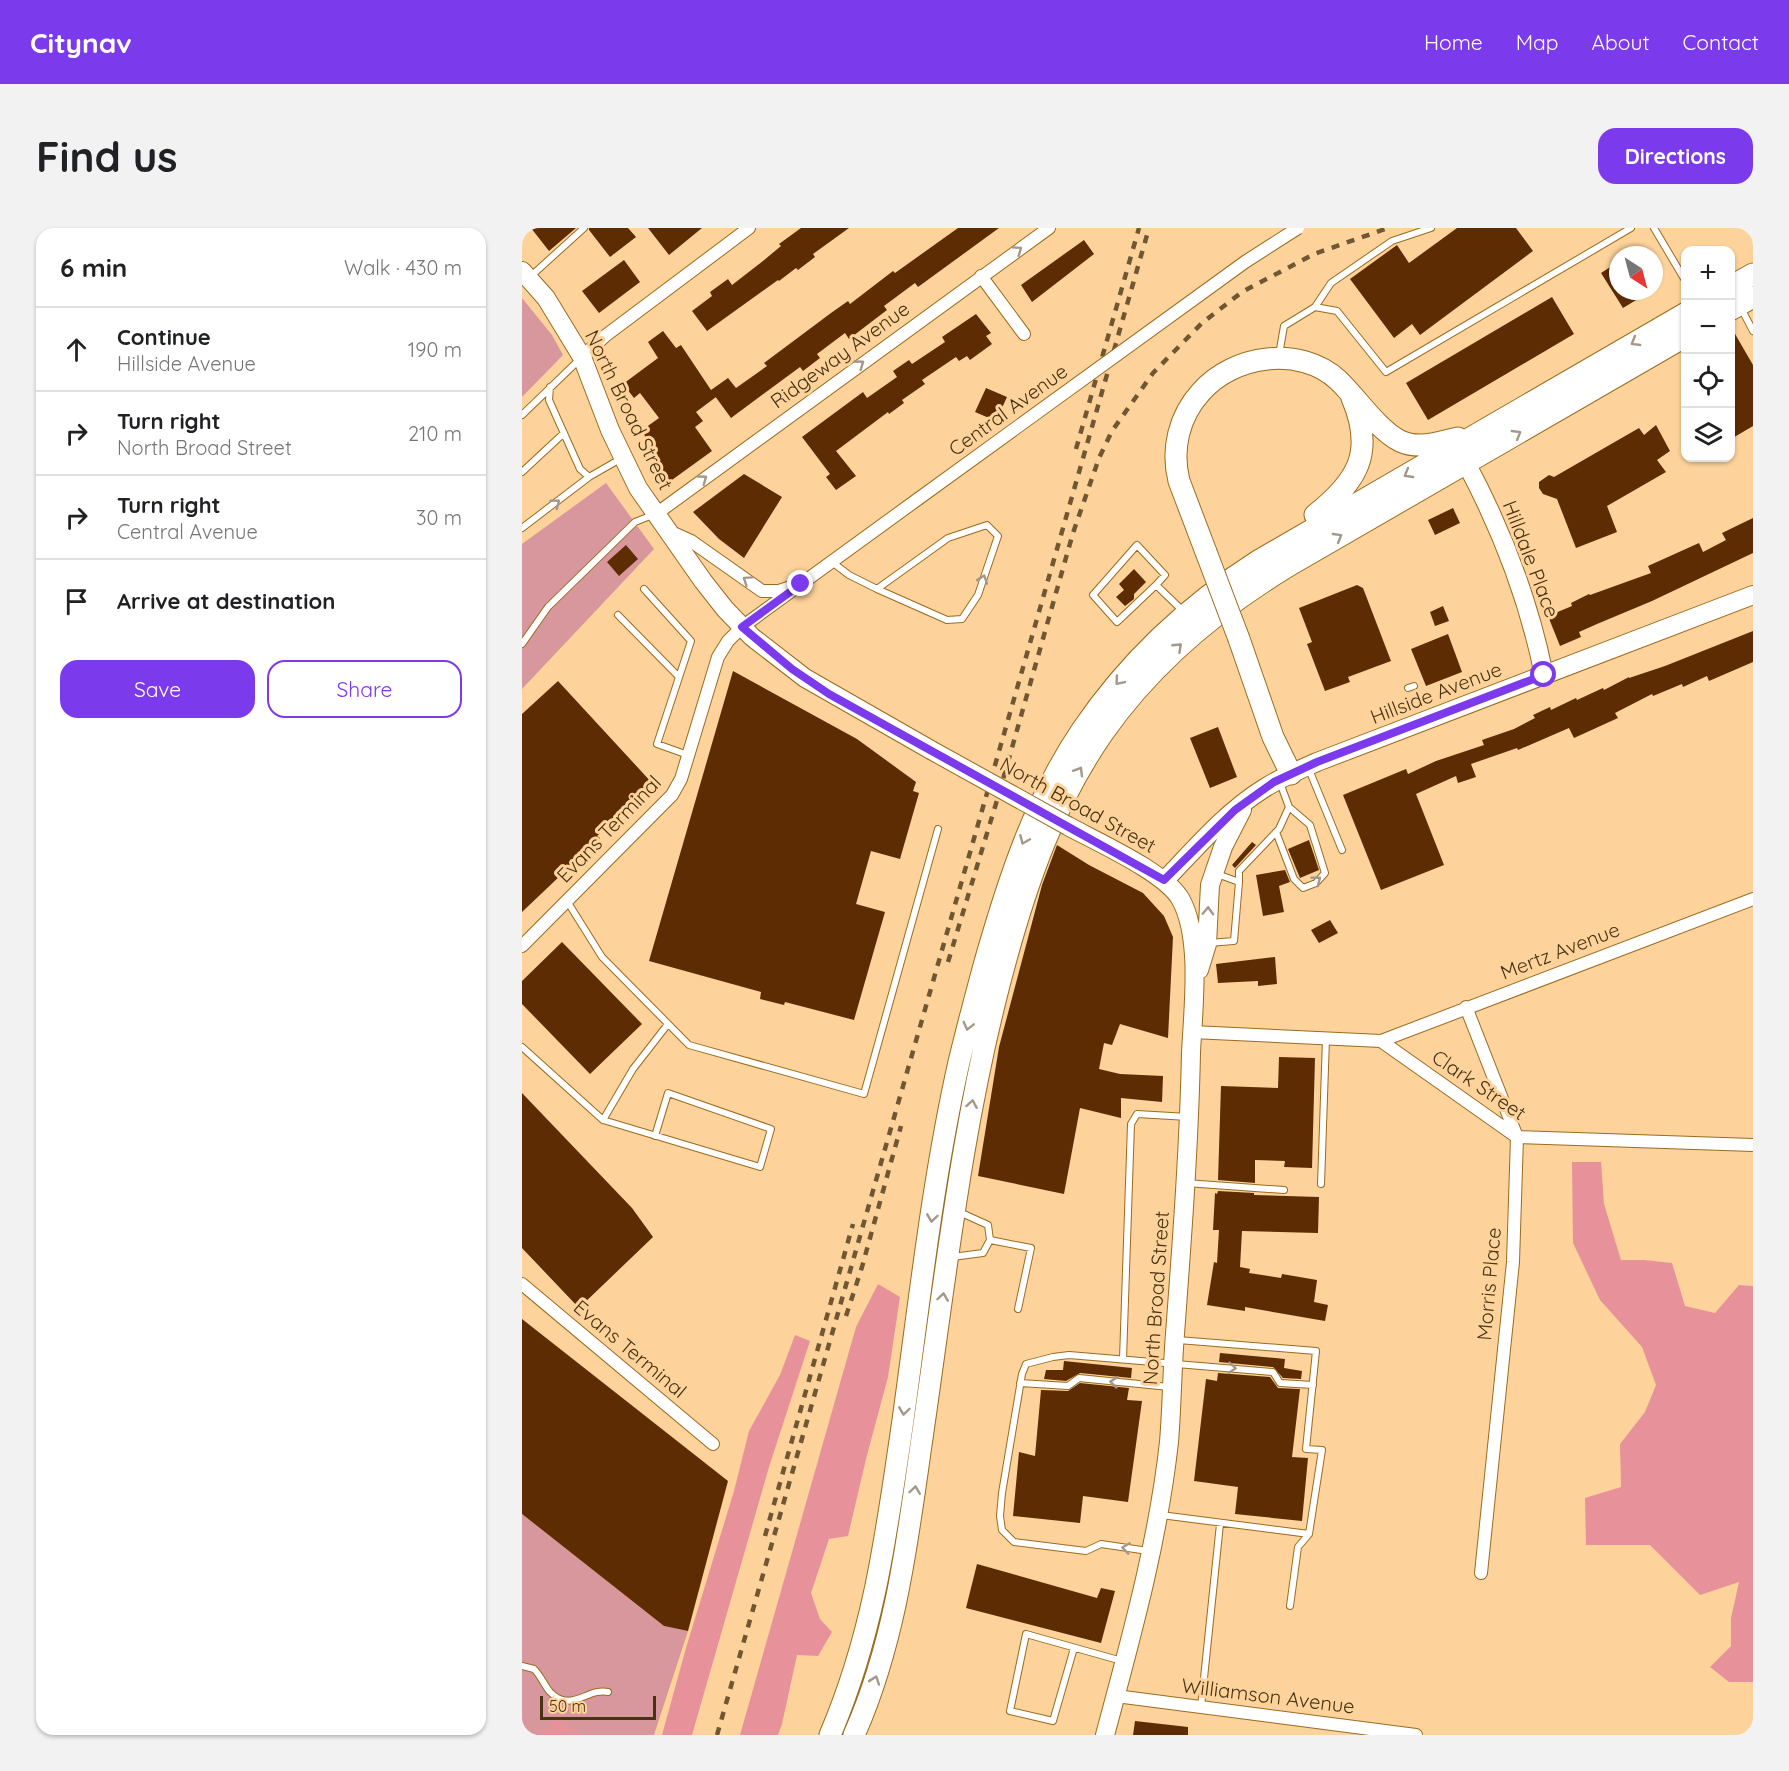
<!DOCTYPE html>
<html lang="en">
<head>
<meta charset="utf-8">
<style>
	body { margin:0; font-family:Quicksand,sans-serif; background:#f2f2f2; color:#202124 }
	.controls { position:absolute; right:18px; top:18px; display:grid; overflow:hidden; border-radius:12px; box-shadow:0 2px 4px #0004 }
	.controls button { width:54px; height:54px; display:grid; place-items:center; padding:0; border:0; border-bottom:2px solid #e0e0e0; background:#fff; color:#202124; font:30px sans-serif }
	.compass { position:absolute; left:1087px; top:18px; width:54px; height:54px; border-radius:50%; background:#fff; box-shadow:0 2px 4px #0004; rotate:144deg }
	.scale { position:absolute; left:18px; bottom:15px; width:116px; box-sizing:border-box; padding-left:6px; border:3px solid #473214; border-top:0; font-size:16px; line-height:21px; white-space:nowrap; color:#473214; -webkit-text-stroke:4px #fdd39b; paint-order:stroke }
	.stop { position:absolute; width:18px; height:18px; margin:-14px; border:4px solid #7c3aed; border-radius:50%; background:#fff }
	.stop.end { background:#7c3aed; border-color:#fff; box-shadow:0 2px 6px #0008 }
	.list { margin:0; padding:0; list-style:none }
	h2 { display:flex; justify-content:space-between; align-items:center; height:78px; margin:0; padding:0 24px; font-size:26px }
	h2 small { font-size:20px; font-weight:400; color:#757577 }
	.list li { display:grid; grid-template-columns:39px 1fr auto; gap:18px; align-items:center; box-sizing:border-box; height:84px; padding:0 24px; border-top:2px solid #e0e0e0 }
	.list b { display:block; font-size:22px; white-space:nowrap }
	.list p { margin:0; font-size:20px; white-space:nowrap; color:#757577 }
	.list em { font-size:20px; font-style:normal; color:#757577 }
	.actions { display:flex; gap:12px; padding:18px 24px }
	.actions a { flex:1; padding:14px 0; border:2px solid #7c3aed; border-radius:18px; text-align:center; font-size:21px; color:#7c3aed }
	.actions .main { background:#7c3aed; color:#fff }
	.icon { flex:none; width:33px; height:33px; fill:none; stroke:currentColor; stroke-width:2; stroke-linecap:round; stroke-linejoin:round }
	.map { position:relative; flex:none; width:1231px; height:1507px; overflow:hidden; border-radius:18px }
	header { display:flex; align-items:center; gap:36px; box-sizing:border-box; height:84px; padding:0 30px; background:#7c3aed; color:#fff }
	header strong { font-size:28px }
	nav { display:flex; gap:33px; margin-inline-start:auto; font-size:21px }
	.intro { display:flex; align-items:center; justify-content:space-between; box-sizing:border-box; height:144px; padding:0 36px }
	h1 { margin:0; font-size:42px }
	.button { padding:15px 27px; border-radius:18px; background:#7c3aed; color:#fff; font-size:21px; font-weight:700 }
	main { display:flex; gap:36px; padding:0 36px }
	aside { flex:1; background:#fff; border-radius:18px; box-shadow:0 2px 4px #0004 }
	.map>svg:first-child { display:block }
	.green { fill:#d7979c }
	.forest { fill:#e7929a }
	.building { fill:#5d2c03 }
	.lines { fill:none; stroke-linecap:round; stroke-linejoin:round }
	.service-casing { stroke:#9b6b1e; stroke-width:8 }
	.minor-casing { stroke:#9b6b1e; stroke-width:14 }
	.secondary-casing { stroke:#9b6b1e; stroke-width:20 }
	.trunk-casing { stroke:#9b6b1e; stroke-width:23 }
	.service { stroke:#fff; stroke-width:6 }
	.minor { stroke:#fff; stroke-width:12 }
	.secondary { stroke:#fff; stroke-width:18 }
	.trunk { stroke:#fff; stroke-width:21 }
	.rail { stroke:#705733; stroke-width:4.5; stroke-dasharray:8 8; stroke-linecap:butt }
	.minor-bridge-casing { stroke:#9b6b1e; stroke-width:14; stroke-linecap:butt }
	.secondary-bridge-casing { stroke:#9b6b1e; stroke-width:20; stroke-linecap:butt }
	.trunk-bridge-casing { stroke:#9b6b1e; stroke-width:23; stroke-linecap:butt }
	.minor-bridge { stroke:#fff; stroke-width:12 }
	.secondary-bridge { stroke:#fff; stroke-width:18 }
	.trunk-bridge { stroke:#fff; stroke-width:21 }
	.oneway { stroke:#a3988a }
	.route { stroke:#7c3aed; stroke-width:8 }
	.labels { text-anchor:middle; stroke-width:6; stroke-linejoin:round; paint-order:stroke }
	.street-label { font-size:20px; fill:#473214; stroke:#fdd39b }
</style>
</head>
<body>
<header>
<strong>Citynav</strong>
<nav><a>Home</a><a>Map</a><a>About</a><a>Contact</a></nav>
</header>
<div class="intro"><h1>Find us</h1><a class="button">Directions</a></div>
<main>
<aside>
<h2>6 min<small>Walk · 430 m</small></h2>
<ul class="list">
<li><svg class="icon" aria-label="ahead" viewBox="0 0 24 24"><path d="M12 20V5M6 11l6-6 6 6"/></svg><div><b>Continue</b><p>Hillside Avenue</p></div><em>190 m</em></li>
<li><svg class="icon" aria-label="right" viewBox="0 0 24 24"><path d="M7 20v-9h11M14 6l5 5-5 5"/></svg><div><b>Turn right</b><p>North Broad Street</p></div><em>210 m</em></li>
<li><svg class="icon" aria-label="right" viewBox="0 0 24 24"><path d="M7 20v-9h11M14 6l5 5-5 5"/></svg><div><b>Turn right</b><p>Central Avenue</p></div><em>30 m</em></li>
<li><svg class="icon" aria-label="arrive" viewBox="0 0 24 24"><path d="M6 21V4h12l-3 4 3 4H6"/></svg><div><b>Arrive at destination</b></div></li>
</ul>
<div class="actions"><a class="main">Save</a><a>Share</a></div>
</aside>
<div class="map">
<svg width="1231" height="1507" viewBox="0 0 1231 1507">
	<rect width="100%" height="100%" fill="#fdd39b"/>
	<!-- green -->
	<path class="green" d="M 0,70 L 30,107 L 41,127 L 0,169 Z
		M 84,255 L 132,321 L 0,461 L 0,316 Z
		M 0,1286 L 142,1398 L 166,1403 L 132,1507 L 0,1507 Z"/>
	<!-- forest -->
	<path class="forest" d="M 1050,934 L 1079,934 L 1082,976 L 1099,1032 L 1122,1032 L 1150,1035 L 1163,1078 L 1193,1085 L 1217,1057 L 1231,1058 L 1231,1454 L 1207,1454 L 1188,1439 L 1209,1418 L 1209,1390 L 1217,1354 L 1178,1367 L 1128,1317 L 1064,1317 L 1063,1270 L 1099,1259 L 1098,1216 L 1123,1184 L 1134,1157 L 1120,1119 L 1078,1072 L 1051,1015 Z
		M 356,1056 L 378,1069 L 366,1149 L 345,1227 L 326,1308 L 307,1311 L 289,1365 L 298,1391 L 310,1404 L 296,1428 L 275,1427 L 260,1496 L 256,1507 L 218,1507 L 334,1099 Z
		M 273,1107 L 288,1113 L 247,1239 L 170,1507 L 140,1507 L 164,1420 L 212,1263 L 227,1203 L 258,1147 Z
		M 36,1492 L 59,1506 L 59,1507 L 14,1507 Z"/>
	<!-- building -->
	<path class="building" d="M 9,0 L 54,0 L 27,23 Z
		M 67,0 L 106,0 L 114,9 L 88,29 L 67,2 Z
		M 126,0 L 180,0 L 147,27 Z
		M 279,0 L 327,0 L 291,26 L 293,29 L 276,42 L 274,40 L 257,53 L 256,52 L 185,103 L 170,83 L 190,68 L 188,64 L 206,51 L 210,57 L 241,33 L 259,18 L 257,16 Z
		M 436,0 L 477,0 L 396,59 L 393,55 L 362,78 L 365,82 L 344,98 L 327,111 L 323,105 L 295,126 L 298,130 L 281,143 L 278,139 L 209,190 L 190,164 L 194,169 L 174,184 L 181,193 L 173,199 L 190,223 L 143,257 L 122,206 L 123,200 L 137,190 L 118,165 L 112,170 L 101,156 L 136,130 L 126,114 L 141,103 L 154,120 L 159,117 L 189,162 L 206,150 L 214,160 L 245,138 L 242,135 L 309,85 L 326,73 L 328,76 L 371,43 L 373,45 Z
		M 935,0 L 994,0 L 1011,23 L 898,107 L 890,96 L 872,110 L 828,51 L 875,17 L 887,35 Z
		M 562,12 L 572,26 L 510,74 L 499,57 Z
		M 102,32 L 118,54 L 77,85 L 60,63 Z
		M 1096,34 L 1096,63 L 1129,63 L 1101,80 L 1079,45 Z
		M 1030,69 L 1052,106 L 906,192 L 884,155 Z
		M 454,86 L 469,105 L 464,108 L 470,116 L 448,132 L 445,128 L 437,133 L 434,129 L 400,152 L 403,156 L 380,172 L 382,175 L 367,186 L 366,184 L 314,223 L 334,248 L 314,262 L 304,249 L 308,246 L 280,209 L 341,164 L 345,170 L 375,149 L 371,143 L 387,132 L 390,136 L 423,114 L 420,109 Z
		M 1209,99 L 1231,137 L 1231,198 L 1209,211 Z
		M 464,160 L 485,169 L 474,193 L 453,184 Z
		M 1134,197 L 1148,223 L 1135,232 L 1144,244 L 1085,278 L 1095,304 L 1054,320 L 1035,271 L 1021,266 L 1017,260 L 1017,254 L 1027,247 L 1032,249 L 1117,200 L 1122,207 Z
		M 222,246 L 260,269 L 222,330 L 197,311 L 171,284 Z
		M 931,280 L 938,295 L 913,307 L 906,292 Z
		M 1231,290 L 1231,325 L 1130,373 L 1075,396 L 1057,404 L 1059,409 L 1038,418 L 1026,388 L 1050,378 L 1049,375 L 1067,366 L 1068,367 L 1129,345 L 1126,338 L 1177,315 L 1181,324 L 1204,312 L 1200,305 Z
		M 104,317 L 116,331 L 97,348 L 85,334 Z
		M 612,341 L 624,354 L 612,366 L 612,371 L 603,378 L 594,369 L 602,362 L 597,356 Z
		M 835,357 L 841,360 L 869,433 L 826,449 L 828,454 L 803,463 L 785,416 L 790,414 L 777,380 Z
		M 921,378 L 927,393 L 913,398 L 908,384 Z
		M 1231,403 L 1231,434 L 1187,453 L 1185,448 L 1161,459 L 1160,456 L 1131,468 L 1130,466 L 1093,485 L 1096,490 L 1052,510 L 1047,500 L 996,522 L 995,520 L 949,536 L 954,549 L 936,555 L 934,548 L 894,566 L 922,637 L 859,662 L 821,567 L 884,541 L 886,546 L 914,533 L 962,517 L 960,512 L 992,501 L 1013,490 L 1011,487 L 1028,479 L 1029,482 L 1054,470 L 1055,472 L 1081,460 L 1082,462 L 1107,449 L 1107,450 L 1143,438 Z
		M 926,406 L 940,444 L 904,458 L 889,421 Z
		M 211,443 L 335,511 L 394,554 L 391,563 L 397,565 L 378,631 L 349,623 L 334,676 L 363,684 L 332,792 L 263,774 L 262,777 L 238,771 L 239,764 L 127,733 Z
		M 36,453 L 131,556 L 75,608 L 78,610 L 0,684 L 0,486 Z
		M 696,499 L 715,549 L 688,560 L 668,510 Z
		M 787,612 L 797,642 L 778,650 L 766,621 Z
		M 730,614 L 734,617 L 713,640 L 710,637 Z
		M 535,617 L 567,637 L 621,665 L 642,688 L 651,709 L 646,810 L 598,796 L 590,817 L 582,815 L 577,841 L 598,846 L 641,848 L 640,874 L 599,870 L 599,890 L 558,880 L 542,966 L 456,948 L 477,819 L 520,657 Z
		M 763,642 L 768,654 L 757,658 L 762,684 L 741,688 L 734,647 Z
		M 808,692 L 816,705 L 797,715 L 789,702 Z
		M 40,714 L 120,796 L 68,846 L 0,776 L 0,753 Z
		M 753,729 L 755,756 L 736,758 L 736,753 L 696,755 L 694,736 Z
		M 757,829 L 793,830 L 790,940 L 762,939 L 763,933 L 733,932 L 733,955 L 696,952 L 699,858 L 756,860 Z
		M 0,865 L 110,980 L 131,1009 L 57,1080 L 0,1020 Z
		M 696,963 L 732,965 L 732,967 L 797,969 L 796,1005 L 720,1003 L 718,1039 L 728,1041 L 727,1045 L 759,1050 L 760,1046 L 795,1052 L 792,1074 L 806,1077 L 803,1093 L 723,1079 L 723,1083 L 685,1077 L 692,1034 L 695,1035 L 697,1002 L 691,1002 L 693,965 L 695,966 Z
		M 0,1091 L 206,1253 L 166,1403 L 142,1398 L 0,1286 Z
		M 698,1125 L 763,1131 L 762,1140 L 780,1143 L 779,1151 L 761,1150 L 751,1139 L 697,1134 Z
		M 542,1133 L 610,1140 L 609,1150 L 558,1145 L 544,1153 L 522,1151 L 524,1142 L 541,1142 Z
		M 696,1145 L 748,1149 L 756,1160 L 778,1161 L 770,1229 L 786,1230 L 780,1293 L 713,1286 L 716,1259 L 672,1253 L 684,1151 L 695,1153 Z
		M 558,1155 L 607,1160 L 605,1172 L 620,1173 L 606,1274 L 561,1268 L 558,1295 L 491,1288 L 497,1224 L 513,1228 L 519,1162 L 546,1163 Z
		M 455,1336 L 575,1370 L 579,1360 L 593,1363 L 579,1415 L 444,1380 Z
		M 613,1493 L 666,1499 L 666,1507 L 611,1507 Z"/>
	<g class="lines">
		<defs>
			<path id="service" d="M 1132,0 L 1164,54
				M 9,48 L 62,0
				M 793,79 L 809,55 L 870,13 L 909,0
				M 1219,80 L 1231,103
				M 757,127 L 762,98 L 793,79 L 815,83 L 864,144 L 1109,0
				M 28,159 L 27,172 L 58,241 L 67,249 L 100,230
				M 0,187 L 58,131
				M 0,244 L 42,205
				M 0,300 L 67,249
				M 310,334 L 327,347 L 355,361 L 425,392 L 440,391 L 456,367 L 476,308 L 465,297 L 426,310 L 355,361
				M 634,357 L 643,347 L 615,317 L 571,367 L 595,394 L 634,357 L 661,383
				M 122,361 L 169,413 L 135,516 L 166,527
				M 96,387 L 157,449
				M 0,416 L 26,379 L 113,294 L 133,286
				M 886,460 L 892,458
				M 786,539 L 820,622
				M 754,604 L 772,651 L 781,660 L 794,655 L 803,645 L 788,597 L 767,579
				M 717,654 L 717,643 L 757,601 L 767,579 L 757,552
				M 45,673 L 80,729 L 167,817 L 342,866 L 416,601
				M 687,715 L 712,713 L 717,654 L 695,646
				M 0,819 L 81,892 L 111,841 L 146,796
				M 81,892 L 238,939 L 249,901 L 146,865 L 133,908
				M 664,955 L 762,962
				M 799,956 L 804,811
				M 468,1012 L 509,1020 L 496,1081
				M 430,1029 L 461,1025 L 468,1012 L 466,997 L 435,983
				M 656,1112 L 794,1123 L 784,1221 L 800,1222 L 787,1306 L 776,1319 L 768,1378
				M 601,1131 L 609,896 L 615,886 L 666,889
				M 498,1155 L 546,1158 L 557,1150 L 647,1159
				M 639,1287 L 787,1306
				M 626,1323 L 579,1316 L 564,1323 L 492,1314 L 480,1302 L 478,1288 L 480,1265 L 500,1146 L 504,1136 L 531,1129 L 547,1127 L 751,1144 L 758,1155 L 791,1157
				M 552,1420 L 531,1493 L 488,1483 L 504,1406 L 600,1433
				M 0,1438 L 12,1441 C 19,1448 22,1457 28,1464 C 49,1486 66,1459 86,1464
				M 679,1479 L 698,1296"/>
			<path id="minor" d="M 459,48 L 502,106
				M 60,129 L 83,108 L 227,0
				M 134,286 L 527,0
				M 149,304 L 169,313 L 240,363 L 257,363 L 269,359
				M 0,718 L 150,567 L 159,551 L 196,429 L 206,413 L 220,399 L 396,271
				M 944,779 L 995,909 L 991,1034 L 959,1345
				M 670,804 L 859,813 L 995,909 L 1231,917
				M 859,813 L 1231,671
				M 0,1056 L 191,1216
				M 594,1468 L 894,1507"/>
			<path id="secondary" d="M 0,43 L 24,70 L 60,129 L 88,202 L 116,260 L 181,353 L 203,381 L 230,409 L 283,450 L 409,522
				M 944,235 C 980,302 1007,373 1022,447
				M 546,598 C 575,614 645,645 659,672 C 680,711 671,781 669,825 C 667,918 660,1012 653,1106 C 650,1142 650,1178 647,1214 C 636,1314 609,1410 583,1507
				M 642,653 C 673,621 703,585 741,561 C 758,550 777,542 795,534 L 1231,367
				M 677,742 L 685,716 L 688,657 L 701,619 L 720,582"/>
			<path id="trunk" d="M 1208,59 L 1231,46
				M 1208,82 L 1231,69
				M 793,287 C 836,253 853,224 830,170
				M 684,324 L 657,253 C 649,221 657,188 679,164 C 711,127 778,117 816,152 C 835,170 855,201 878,213 C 897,222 917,214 936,210
				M 717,411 L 751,509 L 769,546
				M 308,1507 C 352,1404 364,1308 380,1199 C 397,1078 410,954 437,834 C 445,801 454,767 463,734 C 486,653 512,573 560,502 C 606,434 667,377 736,333 L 1164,85
				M 332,1507 C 373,1415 385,1316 399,1217 C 423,1054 440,889 484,731 C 506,651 533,574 581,505 C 630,435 695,381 768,337 L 1164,108"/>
		</defs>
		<!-- service casing -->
		<use href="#service" class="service-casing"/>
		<!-- minor casing -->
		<use href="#minor" class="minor-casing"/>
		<!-- secondary casing -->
		<use href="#secondary" class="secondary-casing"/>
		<!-- trunk casing -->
		<use href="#trunk" class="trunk-casing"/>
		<!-- service -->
		<use href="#service" class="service"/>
		<!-- minor -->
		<use href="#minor" class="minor"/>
		<!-- secondary -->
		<use href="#secondary" class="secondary"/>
		<!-- trunk -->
		<use href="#trunk" class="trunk"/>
		<!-- rail -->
		<path class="rail" d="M 554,221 L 617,0
			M 426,734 L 476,569 L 551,305 L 577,230 L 590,203 L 631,145 L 680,95 L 720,64 L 792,26 L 866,0
			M 324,1088 L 340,1039 L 379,898
			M 243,1308 L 331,996
			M 195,1507 L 627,0"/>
		<defs>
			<path id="minor-bridge" d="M 396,271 L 723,34 L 776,0"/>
			<path id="secondary-bridge" d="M 409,522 L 546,598"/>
			<path id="trunk-bridge" d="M 684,324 L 717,411"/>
		</defs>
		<!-- minor-bridge casing -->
		<use href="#minor-bridge" class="minor-bridge-casing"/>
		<!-- secondary-bridge casing -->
		<use href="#secondary-bridge" class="secondary-bridge-casing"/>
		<!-- trunk-bridge casing -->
		<use href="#trunk-bridge" class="trunk-bridge-casing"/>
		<!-- minor-bridge -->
		<use href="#minor-bridge" class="minor-bridge"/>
		<!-- secondary-bridge -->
		<use href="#secondary-bridge" class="secondary-bridge"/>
		<!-- trunk-bridge -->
		<use href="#trunk-bridge" class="trunk-bridge"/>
	</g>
	<!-- one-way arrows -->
	<defs><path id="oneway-chevron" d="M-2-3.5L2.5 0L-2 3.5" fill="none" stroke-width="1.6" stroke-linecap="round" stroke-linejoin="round" transform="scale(1.5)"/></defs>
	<g class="oneway">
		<use href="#oneway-chevron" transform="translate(496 22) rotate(-35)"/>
		<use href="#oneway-chevron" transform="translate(1113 114) rotate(150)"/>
		<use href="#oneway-chevron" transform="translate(338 136) rotate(-36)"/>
		<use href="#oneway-chevron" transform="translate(995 206) rotate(-30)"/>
		<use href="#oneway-chevron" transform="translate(886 246) rotate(150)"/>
		<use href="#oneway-chevron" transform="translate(181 251) rotate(-36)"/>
		<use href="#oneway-chevron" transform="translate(34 275) rotate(-37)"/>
		<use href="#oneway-chevron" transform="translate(816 309) rotate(-30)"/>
		<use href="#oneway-chevron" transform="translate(461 351) rotate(-71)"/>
		<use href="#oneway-chevron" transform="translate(225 352) rotate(-145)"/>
		<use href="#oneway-chevron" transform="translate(656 419) rotate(-43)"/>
		<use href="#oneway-chevron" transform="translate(597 453) rotate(130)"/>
		<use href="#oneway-chevron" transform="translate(557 543) rotate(-59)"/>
		<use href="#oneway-chevron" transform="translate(502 612) rotate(113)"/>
		<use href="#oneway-chevron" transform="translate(795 652) rotate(-37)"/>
		<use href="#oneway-chevron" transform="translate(686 683) rotate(-88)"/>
		<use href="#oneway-chevron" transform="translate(446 798) rotate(104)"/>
		<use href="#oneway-chevron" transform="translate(450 876) rotate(-80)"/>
		<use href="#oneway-chevron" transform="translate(410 990) rotate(98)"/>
		<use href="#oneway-chevron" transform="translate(421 1069) rotate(-82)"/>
		<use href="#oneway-chevron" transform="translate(710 1140) rotate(5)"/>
		<use href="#oneway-chevron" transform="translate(592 1154) rotate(-174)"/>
		<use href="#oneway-chevron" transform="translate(382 1183) rotate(98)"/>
		<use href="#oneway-chevron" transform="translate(393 1262) rotate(-82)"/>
		<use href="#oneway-chevron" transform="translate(604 1320) rotate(-172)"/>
		<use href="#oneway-chevron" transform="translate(353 1452) rotate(-71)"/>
	</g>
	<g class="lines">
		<!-- route -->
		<path class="route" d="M 279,356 L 220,399 L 270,441 L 307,466 L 642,652 L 713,582 L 752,554 L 795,534 L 1022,447"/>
	</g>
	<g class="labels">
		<!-- street labels -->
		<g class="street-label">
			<text transform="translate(318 127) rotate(-36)" y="7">Ridgeway Avenue</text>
			<text transform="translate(107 182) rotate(64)" y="7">North Broad Street</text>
			<text transform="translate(486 182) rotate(-36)" y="7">Central Avenue</text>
			<text transform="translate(1009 331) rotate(69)" y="7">Hilldale Place</text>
			<text transform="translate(914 465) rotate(-21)" y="7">Hillside Avenue</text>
			<text transform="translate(556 577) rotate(29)" y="7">North Broad Street</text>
			<text transform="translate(87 601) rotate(-46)" y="7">Evans Terminal</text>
			<text transform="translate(1038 723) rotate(-21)" y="7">Mertz Avenue</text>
			<text transform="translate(957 857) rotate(34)" y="7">Clark Street</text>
			<text transform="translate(967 1056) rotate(-85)" y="7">Morris Place</text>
			<text transform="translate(634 1070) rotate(-86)" y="7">North Broad Street</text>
			<text transform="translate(108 1121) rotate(40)" y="7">Evans Terminal</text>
			<text transform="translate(746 1468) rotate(7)" y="7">Williamson Avenue</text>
		</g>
	</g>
</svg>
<div class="controls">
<button>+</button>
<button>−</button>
<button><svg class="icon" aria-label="locate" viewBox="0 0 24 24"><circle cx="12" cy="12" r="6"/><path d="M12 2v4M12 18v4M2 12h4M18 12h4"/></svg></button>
<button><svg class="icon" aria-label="layers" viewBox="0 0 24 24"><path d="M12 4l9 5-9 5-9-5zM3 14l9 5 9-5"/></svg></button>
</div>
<svg class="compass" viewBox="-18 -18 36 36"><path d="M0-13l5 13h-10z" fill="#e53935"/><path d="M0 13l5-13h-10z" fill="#757577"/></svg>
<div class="scale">50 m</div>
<div class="stop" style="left:1022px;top:447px"></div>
<div class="stop end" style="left:279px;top:356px"></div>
</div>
</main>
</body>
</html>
